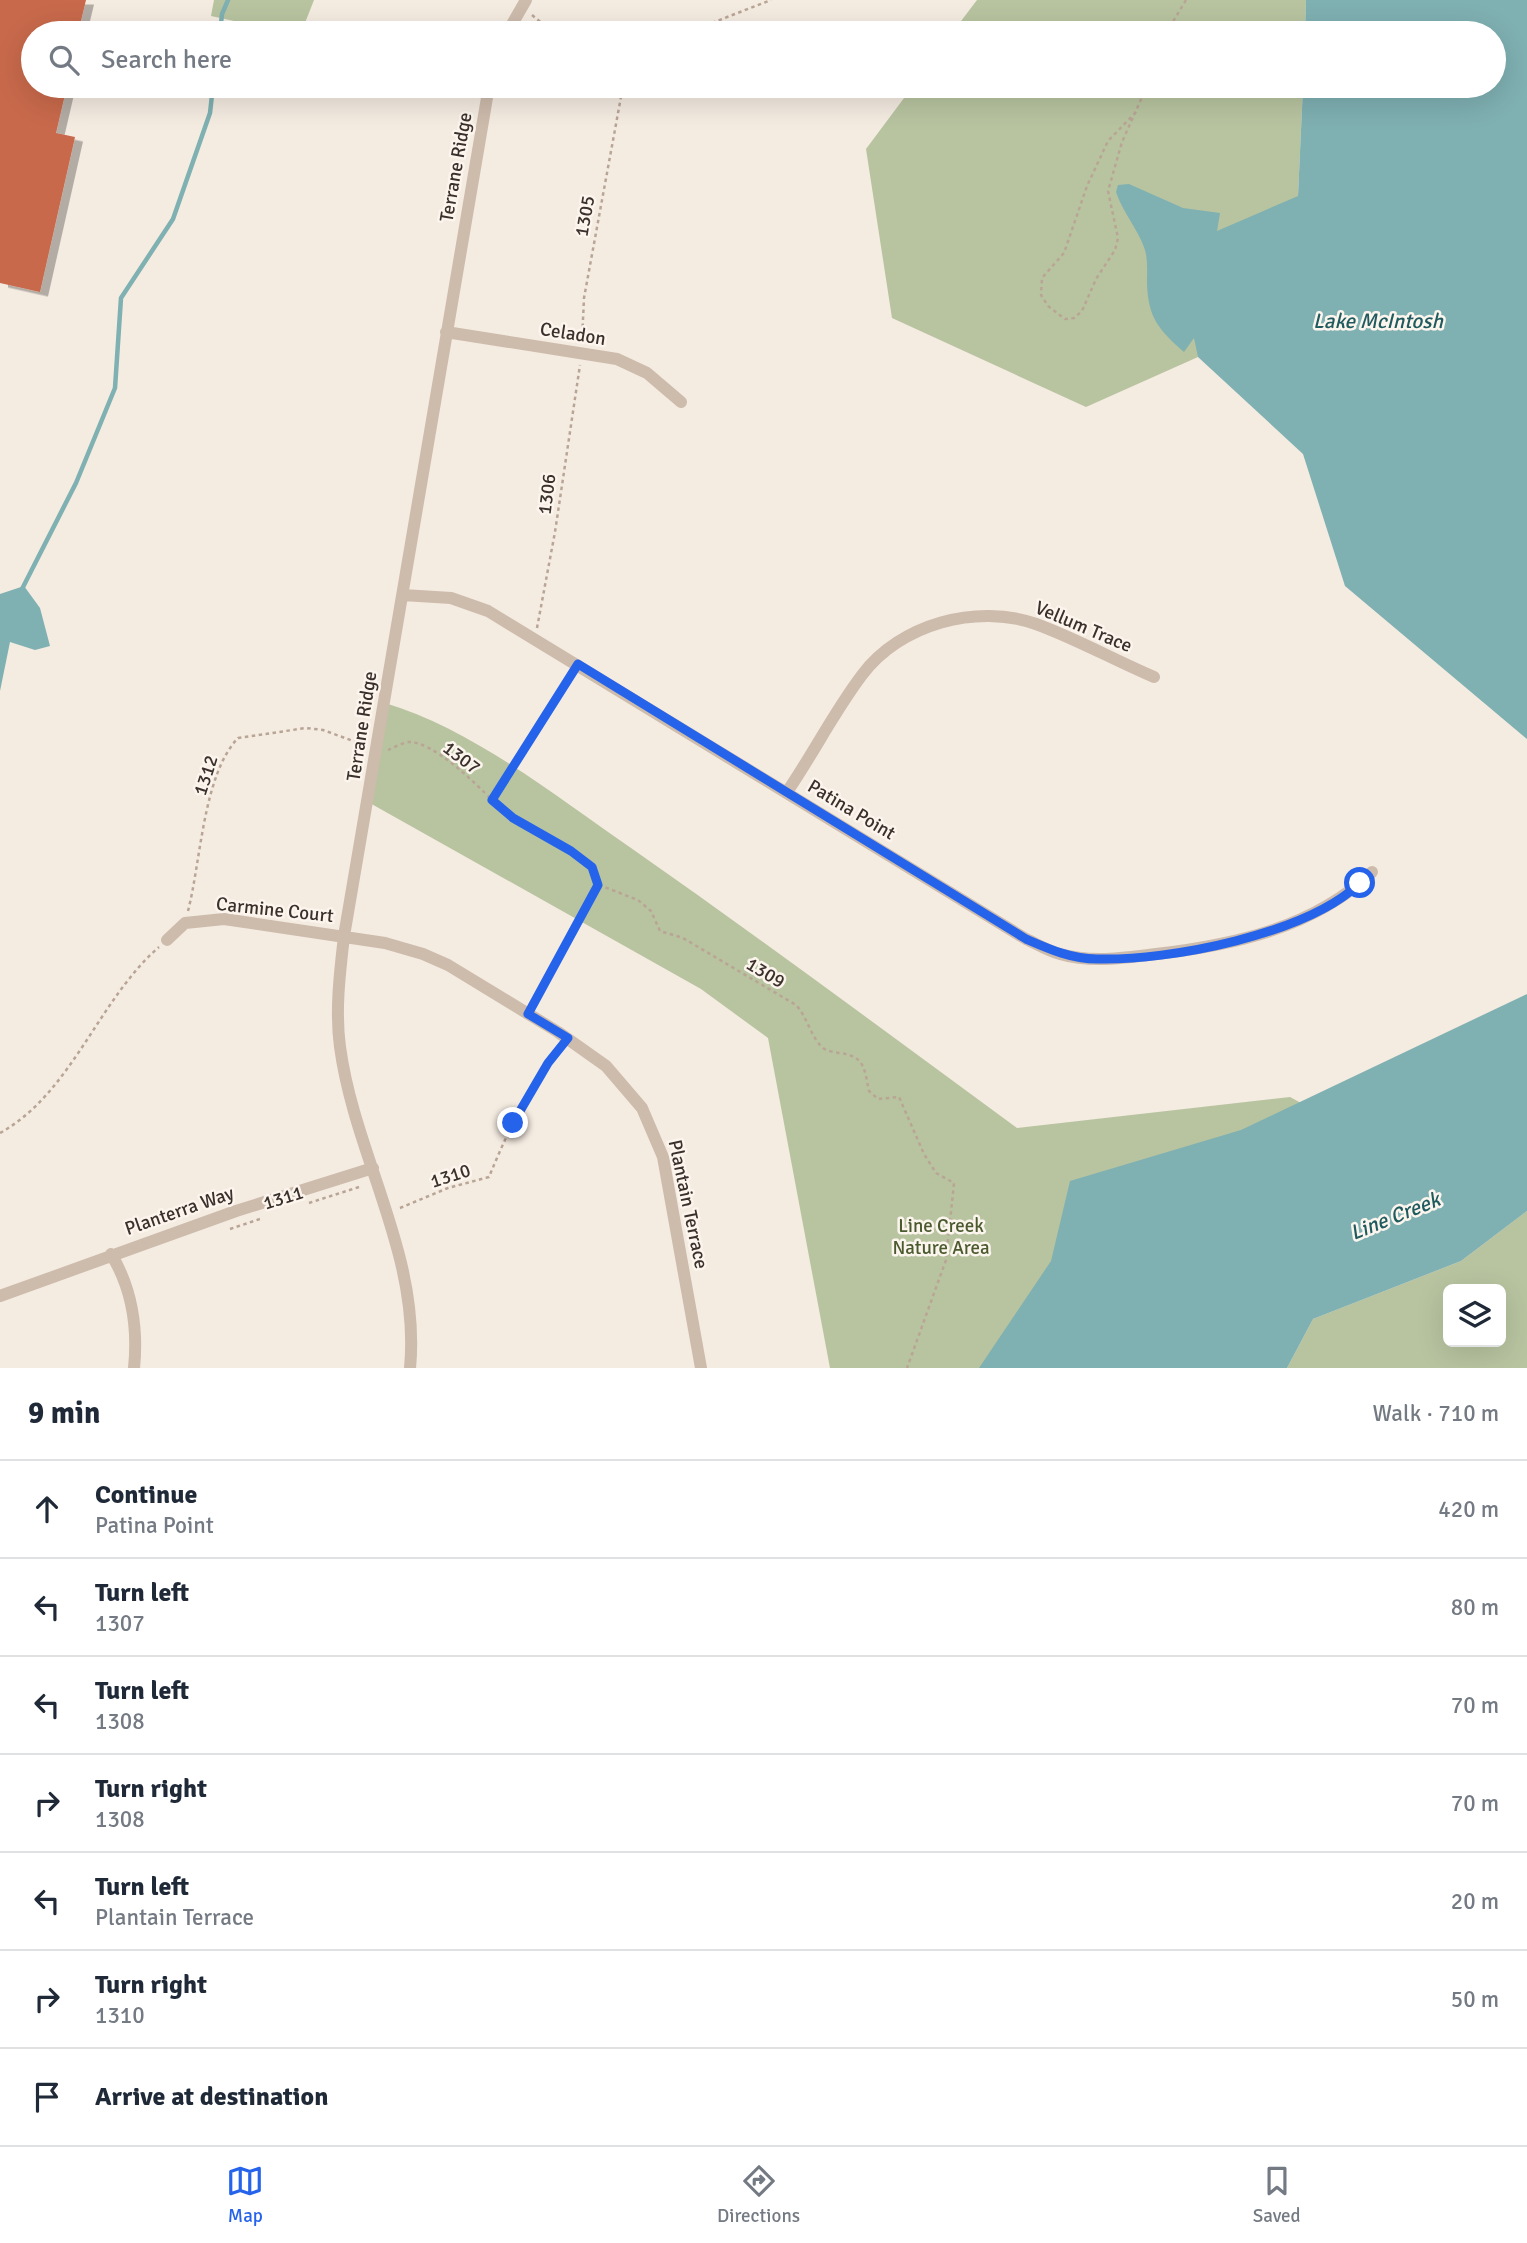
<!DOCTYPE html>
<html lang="en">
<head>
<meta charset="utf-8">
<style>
	body { margin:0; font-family:Signika,sans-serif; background:#f2f2f3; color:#1f2937 }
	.controls { position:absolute; right:21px; bottom:21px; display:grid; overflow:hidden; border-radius:10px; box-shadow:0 7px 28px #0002 }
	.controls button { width:63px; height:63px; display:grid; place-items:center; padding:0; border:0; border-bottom:2px solid #e0e1e3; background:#fff; color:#1f2937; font:35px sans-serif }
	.stop { position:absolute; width:21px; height:21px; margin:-16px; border:5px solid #2563eb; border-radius:50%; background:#fff }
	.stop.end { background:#2563eb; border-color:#fff; box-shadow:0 2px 7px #0008 }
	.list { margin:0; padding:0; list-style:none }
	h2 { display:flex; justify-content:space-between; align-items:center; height:91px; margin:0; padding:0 28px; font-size:30px }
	h2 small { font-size:23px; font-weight:400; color:#747a83 }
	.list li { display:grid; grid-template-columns:46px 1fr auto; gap:21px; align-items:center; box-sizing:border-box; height:98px; padding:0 28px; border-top:2px solid #e0e1e3 }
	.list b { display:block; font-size:26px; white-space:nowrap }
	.list p { margin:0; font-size:23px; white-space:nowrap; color:#747a83 }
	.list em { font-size:23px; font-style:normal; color:#747a83 }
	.icon { flex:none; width:38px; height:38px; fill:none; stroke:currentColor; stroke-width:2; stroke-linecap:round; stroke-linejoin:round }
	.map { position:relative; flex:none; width:1527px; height:1368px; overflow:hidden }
	.search { position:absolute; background:#fff; box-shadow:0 7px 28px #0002; left:21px; right:21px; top:21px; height:77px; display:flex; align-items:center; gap:18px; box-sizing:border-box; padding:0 24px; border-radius:38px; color:#747a83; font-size:26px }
	.sheet { height:777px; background:#fff }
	nav { display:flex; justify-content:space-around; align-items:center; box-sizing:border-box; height:98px; border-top:2px solid #e0e1e3; background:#fff; font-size:19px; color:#747a83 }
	nav a { display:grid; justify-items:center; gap:4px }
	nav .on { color:#2563eb }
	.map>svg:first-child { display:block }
	.green { fill:#b8c4a0; fill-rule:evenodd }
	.water { fill:#7fb0b2 }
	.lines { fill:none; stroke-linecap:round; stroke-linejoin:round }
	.stream { stroke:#7fb0b2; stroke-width:4.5 }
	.building { fill:#c8694b; filter:url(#shadow) }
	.path { stroke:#b9a596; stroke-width:2.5; stroke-dasharray:3.5 3.5; stroke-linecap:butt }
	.minor { stroke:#cdbbac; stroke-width:12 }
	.route { stroke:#2563eb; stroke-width:9 }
	.labels { text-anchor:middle; stroke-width:5; stroke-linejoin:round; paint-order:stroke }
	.street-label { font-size:19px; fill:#3b302b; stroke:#fbf5ee }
	.park-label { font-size:19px; fill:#4a5a2e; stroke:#fbf5ee }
	.water-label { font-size:21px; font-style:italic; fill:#1f5a5e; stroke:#fbf5ee }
</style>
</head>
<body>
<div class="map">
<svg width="1527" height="1368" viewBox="0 0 1527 1368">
	<defs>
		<filter id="shadow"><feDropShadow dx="8" dy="4.5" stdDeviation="0" flood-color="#0004"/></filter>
	</defs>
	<rect width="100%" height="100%" fill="#f4ebe1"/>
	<!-- green -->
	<path class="green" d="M 214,0 L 314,0 L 301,33 L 289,33 L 211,16 Z
		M 977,0 L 1306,0 L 1305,33 L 952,33 Z
		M 913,86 L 1303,86 L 1298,196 L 1216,267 L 1198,357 L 1086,407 L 892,318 L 866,149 Z
		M 385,703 C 472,729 556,796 631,848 C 761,939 889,1034 1017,1128 L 1290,1097 L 1477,1198 L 1028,1368 L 830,1368 L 768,1038 L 701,989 L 368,802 Z
		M 1527,1211 L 1527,1368 L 1287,1368 L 1313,1319 L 1461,1261 ZM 1448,1289 L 1501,1289 L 1501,1342 L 1448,1342 Z"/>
	<!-- water -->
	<path class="water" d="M 1306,0 L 1527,0 L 1527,739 L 1345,586 L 1303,454 L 1198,357 L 1194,338 L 1184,352 C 1159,330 1148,318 1147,283 C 1147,273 1148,261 1145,250 C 1138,229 1123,213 1116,192 L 1118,185 L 1129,184 L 1183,208 L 1220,213 L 1217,231 L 1298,196 L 1303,86 L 1494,86 L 1494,33 L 1305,33 Z
		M 24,586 L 40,608 L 50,646 L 35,650 L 10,642 L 0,691 L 0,594 Z
		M 1527,994 L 1527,1211 L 1461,1261 L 1313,1319 L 1287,1368 L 979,1368 L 1051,1261 L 1070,1181 L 1241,1130 Z"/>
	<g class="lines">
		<!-- stream -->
		<path class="stream" d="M 220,33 L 222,14 L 228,0
			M 21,591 L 76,483 L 115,388 L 121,298 L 173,219 L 210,113 L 213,86"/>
	</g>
	<!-- building -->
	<path class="building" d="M 0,0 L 86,0 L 78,33 L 33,33 L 33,86 L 67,86 L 56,133 L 75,137 L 40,292 L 0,283 Z"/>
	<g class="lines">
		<!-- path -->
		<path class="path" d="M 532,15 L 554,33
			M 686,33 L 771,0
			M 1166,33 L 1186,0
			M 1136,112 L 1108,141 L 1087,186 L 1064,253 L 1042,278 L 1041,295 L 1048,306 L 1065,319 L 1074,318 L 1082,311 L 1096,279 L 1115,250 L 1118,238 L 1108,191 L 1122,142 L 1147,86
			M 582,341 L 584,298 L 623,86
			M 537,628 L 555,532 L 580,365
			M 388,750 C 394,747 402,743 409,742 C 434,742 475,783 492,800 L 570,675
			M 492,800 C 508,814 524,826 542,836 C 565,849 592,857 599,885 L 534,1002
			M 599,885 L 638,900 L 651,911 L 660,931 L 683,938 L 796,1005 C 808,1018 810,1036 823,1048 C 827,1051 834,1052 839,1053 C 865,1056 864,1068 869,1091 L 878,1099 L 899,1097 L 924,1154 L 936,1173 L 954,1183 L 946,1260 L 907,1368
			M 188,911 C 201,861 203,775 238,738 L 306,728 L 323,730 L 364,745
			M 0,1133 C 72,1093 98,1000 159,947
			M 309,1203 L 359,1187
			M 400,1208 L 448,1188 L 489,1177 C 507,1133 529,1086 560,1049
			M 230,1229 L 260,1219"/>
		<!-- minor -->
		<path class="minor" d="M 507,33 L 526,0
			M 446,332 L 617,359 L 647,373 L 681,402
			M 403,595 L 451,598 L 488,611 L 1026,939 C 1037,944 1048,951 1060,954 C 1091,963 1125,958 1156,954 C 1233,945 1314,928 1372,872
			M 787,792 C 813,754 834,712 862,675 C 900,624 977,603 1036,624 C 1077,639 1114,660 1154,677
			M 167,940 L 185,923 L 224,919 L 385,943 L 423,954 L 448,965 L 558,1032 L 606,1066 L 642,1108 L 663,1157 L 701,1368
			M 111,1254 C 132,1288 138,1329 134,1368
			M 0,1296 L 236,1211 L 373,1168
			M 410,1368 C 421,1255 355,1157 340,1047 C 335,1010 340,972 344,936 L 489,86"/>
	</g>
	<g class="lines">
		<!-- route -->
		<path class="route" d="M 513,1123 L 548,1063 L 568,1038 L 528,1014 L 598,885 L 592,867 L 571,851 L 513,818 L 492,800 L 578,664 L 1026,939 C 1049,949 1071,959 1097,959 C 1170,961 1307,934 1360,883"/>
	</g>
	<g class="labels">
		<!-- street labels -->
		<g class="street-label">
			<text transform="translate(455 167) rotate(-80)" y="7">Terrane Ridge</text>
			<text transform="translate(584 216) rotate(-80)" y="7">1305</text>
			<text transform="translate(573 333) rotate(9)" y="7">Celadon</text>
			<text transform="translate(546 494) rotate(-83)" y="7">1306</text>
			<text transform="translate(1084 626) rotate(23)" y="7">Vellum Trace</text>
			<text transform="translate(361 726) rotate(-81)" y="7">Terrane Ridge</text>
			<text transform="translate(462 757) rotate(37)" y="7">1307</text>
			<text transform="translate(205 775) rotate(-72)" y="7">1312</text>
			<text transform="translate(852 809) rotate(31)" y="7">Patina Point</text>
			<text transform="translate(275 909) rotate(6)" y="7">Carmine Court</text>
			<text transform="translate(766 972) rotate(31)" y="7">1309</text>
			<text transform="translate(450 1175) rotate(-18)" y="7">1310</text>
			<text transform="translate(283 1197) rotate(-17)" y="7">1311</text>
			<text transform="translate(689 1204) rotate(78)" y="7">Plantain Terrace</text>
			<text transform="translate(179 1210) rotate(-19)" y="7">Planterra Way</text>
		</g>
		<!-- park labels -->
		<g class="park-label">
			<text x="941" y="1232">Line Creek<tspan x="941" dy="22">Nature Area</tspan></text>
		</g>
		<!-- water labels -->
		<g class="water-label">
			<text x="1378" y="328">Lake McIntosh</text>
			<text transform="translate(1395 1216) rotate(-22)" y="7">Line Creek</text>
		</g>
	</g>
</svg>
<div class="controls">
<button><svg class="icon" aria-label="layers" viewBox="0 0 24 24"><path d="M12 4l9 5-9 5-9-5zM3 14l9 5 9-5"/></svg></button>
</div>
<div class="stop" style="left:1360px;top:883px"></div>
<div class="stop end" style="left:513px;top:1123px"></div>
<div class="search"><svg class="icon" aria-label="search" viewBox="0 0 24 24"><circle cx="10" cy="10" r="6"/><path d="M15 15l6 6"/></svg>Search here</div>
</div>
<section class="sheet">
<h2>9 min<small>Walk · 710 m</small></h2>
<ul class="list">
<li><svg class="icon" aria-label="ahead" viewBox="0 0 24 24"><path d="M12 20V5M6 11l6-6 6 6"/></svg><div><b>Continue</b><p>Patina Point</p></div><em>420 m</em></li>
<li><svg class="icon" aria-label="left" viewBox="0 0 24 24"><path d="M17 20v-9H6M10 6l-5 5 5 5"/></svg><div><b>Turn left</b><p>1307</p></div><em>80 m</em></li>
<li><svg class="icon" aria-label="left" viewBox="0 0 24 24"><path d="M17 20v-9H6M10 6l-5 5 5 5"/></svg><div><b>Turn left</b><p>1308</p></div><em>70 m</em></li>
<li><svg class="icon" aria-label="right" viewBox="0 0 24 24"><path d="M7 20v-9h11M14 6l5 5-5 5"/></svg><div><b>Turn right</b><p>1308</p></div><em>70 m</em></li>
<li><svg class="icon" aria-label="left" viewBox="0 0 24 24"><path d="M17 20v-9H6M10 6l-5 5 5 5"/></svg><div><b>Turn left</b><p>Plantain Terrace</p></div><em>20 m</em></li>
<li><svg class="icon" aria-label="right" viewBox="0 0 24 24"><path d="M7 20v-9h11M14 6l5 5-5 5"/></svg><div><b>Turn right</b><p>1310</p></div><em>50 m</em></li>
<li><svg class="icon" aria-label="arrive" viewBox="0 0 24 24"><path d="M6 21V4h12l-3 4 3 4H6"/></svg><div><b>Arrive at destination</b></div></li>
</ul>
</section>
<nav>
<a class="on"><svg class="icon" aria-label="map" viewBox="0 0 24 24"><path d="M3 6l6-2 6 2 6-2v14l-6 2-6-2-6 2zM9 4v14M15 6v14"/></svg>Map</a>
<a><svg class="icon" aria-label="directions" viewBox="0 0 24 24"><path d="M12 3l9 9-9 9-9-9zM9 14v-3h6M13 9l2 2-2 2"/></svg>Directions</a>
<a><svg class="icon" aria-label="saved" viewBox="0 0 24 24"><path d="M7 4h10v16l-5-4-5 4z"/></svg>Saved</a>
</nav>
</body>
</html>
